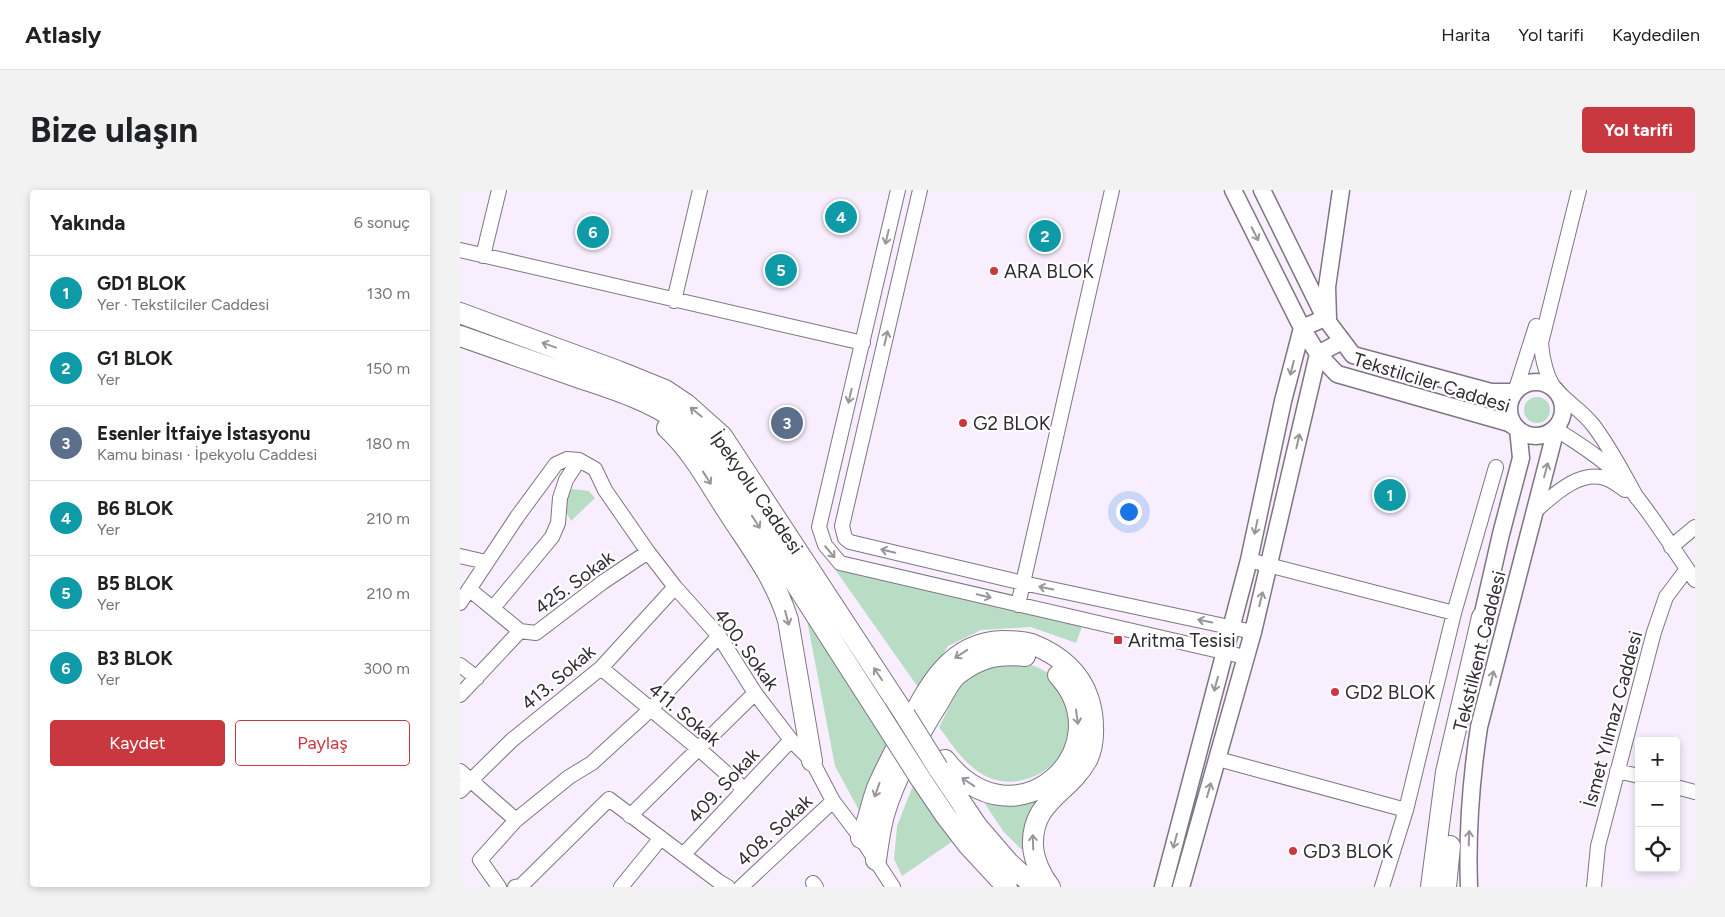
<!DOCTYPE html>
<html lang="tr">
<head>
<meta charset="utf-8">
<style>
	body { margin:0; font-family:Figtree,sans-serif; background:#f2f2f2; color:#202124 }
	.controls { position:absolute; right:15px; bottom:15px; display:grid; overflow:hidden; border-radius:5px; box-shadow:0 2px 8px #0003 }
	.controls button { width:45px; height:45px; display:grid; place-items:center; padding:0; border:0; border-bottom:1px solid #e0e0e0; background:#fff; color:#202124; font:25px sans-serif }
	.you { position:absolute; left:668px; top:321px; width:18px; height:18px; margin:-12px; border:4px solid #fff; border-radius:50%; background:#1a73e8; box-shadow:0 0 0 8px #1a73e833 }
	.badge { display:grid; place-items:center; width:32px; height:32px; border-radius:50%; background:#c8383e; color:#fff; font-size:16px; font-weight:700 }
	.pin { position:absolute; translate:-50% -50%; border:2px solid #fff; box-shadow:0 1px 5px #0006 }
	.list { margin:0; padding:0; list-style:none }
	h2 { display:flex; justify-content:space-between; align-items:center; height:65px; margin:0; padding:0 20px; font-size:21px }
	h2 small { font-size:16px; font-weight:400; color:#757577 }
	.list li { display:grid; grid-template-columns:32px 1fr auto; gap:15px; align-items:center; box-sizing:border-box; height:75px; padding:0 20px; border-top:1px solid #e0e0e0 }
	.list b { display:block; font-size:19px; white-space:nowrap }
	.list p { margin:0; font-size:16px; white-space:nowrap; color:#757577 }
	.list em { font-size:16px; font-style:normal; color:#757577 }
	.actions { display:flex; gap:10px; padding:15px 20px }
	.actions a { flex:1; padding:11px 0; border:1px solid #c8383e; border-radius:5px; text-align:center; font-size:18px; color:#c8383e }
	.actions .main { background:#c8383e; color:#fff }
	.icon { flex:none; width:28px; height:28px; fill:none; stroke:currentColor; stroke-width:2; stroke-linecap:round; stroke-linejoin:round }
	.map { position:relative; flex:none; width:1235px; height:697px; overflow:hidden; border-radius:5px }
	header { display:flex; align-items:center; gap:30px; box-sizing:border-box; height:70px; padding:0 25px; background:#fff; border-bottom:1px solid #e0e0e0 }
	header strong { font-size:24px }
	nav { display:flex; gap:28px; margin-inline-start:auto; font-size:18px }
	.intro { display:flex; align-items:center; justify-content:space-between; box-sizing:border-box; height:120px; padding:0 30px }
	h1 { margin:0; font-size:35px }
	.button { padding:12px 22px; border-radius:5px; background:#c8383e; color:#fff; font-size:18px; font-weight:700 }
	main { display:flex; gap:30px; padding:0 30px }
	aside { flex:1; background:#fff; border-radius:5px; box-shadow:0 2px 8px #0003 }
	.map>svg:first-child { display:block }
	.green { fill:#b9ddc4 }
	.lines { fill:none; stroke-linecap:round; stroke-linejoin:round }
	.minor-casing { stroke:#7f7583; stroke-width:16 }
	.major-casing { stroke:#7f7583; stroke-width:19 }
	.highway-casing { stroke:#7f7583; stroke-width:22 }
	.minor { stroke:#fff; stroke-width:14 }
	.major { stroke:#fff; stroke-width:16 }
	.highway { stroke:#fff; stroke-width:20 }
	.highway-bridge-casing { stroke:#7f7583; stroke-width:22; stroke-linecap:butt }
	.highway-bridge { stroke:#fff; stroke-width:20 }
	.oneway { stroke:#989698 }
	.poi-dot { fill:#c8383e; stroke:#fff; stroke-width:2 }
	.labels { text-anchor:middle; stroke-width:4.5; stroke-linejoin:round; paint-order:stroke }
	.poi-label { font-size:19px; fill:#302c32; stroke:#fff; text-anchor:start }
	.street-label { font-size:19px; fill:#302c32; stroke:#fff }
</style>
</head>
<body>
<header>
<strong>Atlasly</strong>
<nav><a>Harita</a><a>Yol tarifi</a><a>Kaydedilen</a></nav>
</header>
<div class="intro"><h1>Bize ulaşın</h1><a class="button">Yol tarifi</a></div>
<main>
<aside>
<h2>Yakında<small>6 sonuç</small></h2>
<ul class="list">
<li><span class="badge" style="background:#0f9aa8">1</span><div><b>GD1 BLOK</b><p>Yer · Tekstilciler Caddesi</p></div><em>130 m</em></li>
<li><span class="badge" style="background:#0f9aa8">2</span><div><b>G1 BLOK</b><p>Yer</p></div><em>150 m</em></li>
<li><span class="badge" style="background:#5c6f8a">3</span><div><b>Esenler İtfaiye İstasyonu</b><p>Kamu binası · İpekyolu Caddesi</p></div><em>180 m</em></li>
<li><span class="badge" style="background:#0f9aa8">4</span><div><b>B6 BLOK</b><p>Yer</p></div><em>210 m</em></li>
<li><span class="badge" style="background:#0f9aa8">5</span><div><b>B5 BLOK</b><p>Yer</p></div><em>210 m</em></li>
<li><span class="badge" style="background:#0f9aa8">6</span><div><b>B3 BLOK</b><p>Yer</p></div><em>300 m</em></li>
</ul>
<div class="actions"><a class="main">Kaydet</a><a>Paylaş</a></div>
</aside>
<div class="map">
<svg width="1235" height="697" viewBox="0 0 1235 697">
	<rect width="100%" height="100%" fill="#f8eefd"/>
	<!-- green -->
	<path class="green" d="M1064 220a13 13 0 1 1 26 0a13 13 0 1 1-26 0Z
		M 113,299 L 129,301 L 135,308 L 111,331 L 105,320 L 105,304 Z
		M 374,378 L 623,434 L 616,453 L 571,437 L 521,440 L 488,456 L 460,500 Z
		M 345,420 L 429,555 L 402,626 L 375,576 Z
		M 553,470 C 572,474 594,481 603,500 C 606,506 606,513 607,519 C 608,525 611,532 611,538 C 611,541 609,545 608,549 C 598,584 551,605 519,582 C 502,571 491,553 479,537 L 500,497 L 515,482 Z
		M 454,593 L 493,651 L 442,686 L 434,669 L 437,636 Z
		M 521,608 L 547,615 L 577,611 L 570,668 L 543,641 Z"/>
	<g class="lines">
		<defs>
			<path id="minor" d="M 438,0 L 359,337 L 365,355 L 380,373 L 785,467
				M 460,0 L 382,336 L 385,348 L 390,352 L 563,393 L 793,442
				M 1119,0 L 1081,153 C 1082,168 1087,192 1099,203 C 1110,214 1123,222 1133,235 C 1150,257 1163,283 1177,308
				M 0,60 L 403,153
				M 23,66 L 39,0
				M 214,111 L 240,0
				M 1055,202 L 1076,136
				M 1096,239 C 1115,252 1138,265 1155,282 C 1186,314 1209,354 1235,390
				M 1075,321 C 1093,306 1118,280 1145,288 C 1152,290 1159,296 1165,300
				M 1211,357 L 1235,337
				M 0,366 L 26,372
				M 789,370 L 994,423
				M 9,399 L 60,441 L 76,443 L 143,392 L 188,362
				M 0,413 L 57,327 L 96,274 L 107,269 L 119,270 L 135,279 L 145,300 L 188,362 L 215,397 L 259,446 L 295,503 L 331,550 L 352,571 L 373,611 L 401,648 L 433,697
				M 558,415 L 652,0
				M 33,418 L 92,347 L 98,333 L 100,308 L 106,290 L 119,270
				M 0,475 L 17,488
				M 141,478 L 239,559 L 284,599
				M 0,505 L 60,441
				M 758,569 L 946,620
				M 0,581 L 56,630
				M 1157,581 L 1179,586
				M 1216,597 L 1235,602
				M 0,601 L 52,550 L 141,478 L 215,397
				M 170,626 L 295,503
				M 223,665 L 331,550
				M 353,693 L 356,697
				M 39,697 L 20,670 L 56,630 L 109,587 L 132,573 L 191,519 L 259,446
				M 55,697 L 61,696 L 149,609 L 258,691 L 268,697
				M 161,697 L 201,648
				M 281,697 L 373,611
				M 922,697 L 946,620 L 994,423 L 1036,277
				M 1134,697 L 1138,656 L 1194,442 L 1206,407 L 1227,379"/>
			<path id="major" d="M 773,0 L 842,138 L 858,164 L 877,184 L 1049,233 L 1058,239
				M 802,0 L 865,128 L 893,165 L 1031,202 L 1055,202
				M 868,129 L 867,97 L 881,0
				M1049 219a27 27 0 1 1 54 0a27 27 0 1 1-54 0Z
				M 1022,427 L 1041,344 L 1061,268 L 1058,239
				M 703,697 L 789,370 L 823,211 L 842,138 L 865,128
				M 721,697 L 793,442 L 858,164 L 882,151
				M 1009,697 C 1007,644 1011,590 1019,537 L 1096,239"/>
			<path id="highway" d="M 0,123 L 158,181 L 205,200 L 226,214 L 262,246 L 445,525
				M 0,146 C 40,160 80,174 120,188 C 152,199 186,209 215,229 C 236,244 251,264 266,285 L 416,519
				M 207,238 C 233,262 249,293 268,322 C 292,359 315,388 328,430 L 352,571
				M 485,570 C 556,661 665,558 598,485
				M 478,578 L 517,636 L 548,672 L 575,697
				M 460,588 L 485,625 L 508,655 L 547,697
				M 401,648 C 408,632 411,614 417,598 C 425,579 435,561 444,544 C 466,501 487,453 542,451 C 552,451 564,451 572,454 C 597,464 619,481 628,507 C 634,524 636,553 627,570 C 608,604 571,611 573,656 C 574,670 581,686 590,697
				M 416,670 C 418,655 420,640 424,625 C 434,590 459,543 479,512 C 484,504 490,490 498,484 C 520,467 538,463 565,466
				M 971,697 L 986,582 L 1022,427
				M 986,697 L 990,656"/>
		</defs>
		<!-- minor casing -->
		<use href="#minor" class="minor-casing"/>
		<!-- major casing -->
		<use href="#major" class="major-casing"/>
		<!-- highway casing -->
		<use href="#highway" class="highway-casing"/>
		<!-- minor -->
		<use href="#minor" class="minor"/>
		<!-- major -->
		<use href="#major" class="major"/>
		<!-- highway -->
		<use href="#highway" class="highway"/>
		<defs>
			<path id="highway-bridge" d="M 416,519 L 460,588
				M 445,525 L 478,578"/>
		</defs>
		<!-- highway-bridge casing -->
		<use href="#highway-bridge" class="highway-bridge-casing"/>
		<!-- highway-bridge -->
		<use href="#highway-bridge" class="highway-bridge"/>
	</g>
	<!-- one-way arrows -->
	<defs><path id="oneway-shaft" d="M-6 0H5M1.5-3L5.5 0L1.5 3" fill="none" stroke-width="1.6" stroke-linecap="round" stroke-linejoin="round" transform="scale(1.25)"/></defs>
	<g class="oneway">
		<use href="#oneway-shaft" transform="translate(795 44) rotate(63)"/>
		<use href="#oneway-shaft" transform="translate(427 47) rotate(103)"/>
		<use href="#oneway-shaft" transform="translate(426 148) rotate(-77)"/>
		<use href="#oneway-shaft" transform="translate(89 155) rotate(-160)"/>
		<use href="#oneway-shaft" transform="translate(832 178) rotate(104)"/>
		<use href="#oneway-shaft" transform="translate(390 206) rotate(103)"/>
		<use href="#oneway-shaft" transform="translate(236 222) rotate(-141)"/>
		<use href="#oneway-shaft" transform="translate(838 251) rotate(-77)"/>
		<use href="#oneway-shaft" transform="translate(1086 280) rotate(-75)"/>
		<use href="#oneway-shaft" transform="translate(247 288) rotate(58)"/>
		<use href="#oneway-shaft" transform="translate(296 332) rotate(57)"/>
		<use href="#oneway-shaft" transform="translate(796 337) rotate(102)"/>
		<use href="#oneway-shaft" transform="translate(428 361) rotate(-167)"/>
		<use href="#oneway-shaft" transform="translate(370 362) rotate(50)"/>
		<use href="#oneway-shaft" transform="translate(586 398) rotate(-168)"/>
		<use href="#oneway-shaft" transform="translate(524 406) rotate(13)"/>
		<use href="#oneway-shaft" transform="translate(801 409) rotate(-76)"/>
		<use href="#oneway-shaft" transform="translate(327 428) rotate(75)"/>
		<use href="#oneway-shaft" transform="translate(745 431) rotate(-168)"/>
		<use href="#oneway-shaft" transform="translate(501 464) rotate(147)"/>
		<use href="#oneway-shaft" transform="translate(418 484) rotate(-124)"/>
		<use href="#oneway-shaft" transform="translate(1032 488) rotate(-76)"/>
		<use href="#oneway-shaft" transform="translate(756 494) rotate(105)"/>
		<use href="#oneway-shaft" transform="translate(617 527) rotate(82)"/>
		<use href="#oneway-shaft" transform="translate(508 592) rotate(-146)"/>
		<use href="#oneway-shaft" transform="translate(417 600) rotate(110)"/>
		<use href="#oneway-shaft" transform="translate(749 600) rotate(-74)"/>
		<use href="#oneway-shaft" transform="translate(1009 648) rotate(-88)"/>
		<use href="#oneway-shaft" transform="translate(715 651) rotate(105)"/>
		<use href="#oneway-shaft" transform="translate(573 652) rotate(-92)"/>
	</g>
	<!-- markers -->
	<g class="poi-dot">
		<circle cx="534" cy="81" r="5"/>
		<circle cx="503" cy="233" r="5"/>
		<rect x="653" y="445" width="10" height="10" rx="2.5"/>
		<circle cx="875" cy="502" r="5"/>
		<circle cx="833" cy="661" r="5"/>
	</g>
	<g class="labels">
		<!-- poi labels -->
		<g class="poi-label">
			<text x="544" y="88">ARA BLOK</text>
			<text x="513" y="240">G2 BLOK</text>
			<text x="668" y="457">Aritma Tesisi</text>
			<text x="885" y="509">GD2 BLOK</text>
			<text x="843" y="668">GD3 BLOK</text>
		</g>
		<!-- street labels -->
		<g class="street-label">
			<text transform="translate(972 192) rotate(17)" y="7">Tekstilciler Caddesi</text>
			<text transform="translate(297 302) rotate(55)" y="7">İpekyolu Caddesi</text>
			<text transform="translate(114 392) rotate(-36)" y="7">425. Sokak</text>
			<text transform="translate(287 459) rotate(54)" y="7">400. Sokak</text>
			<text transform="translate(1019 461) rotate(-76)" y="7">Tekstilkent Caddesi</text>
			<text transform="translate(98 487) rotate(-40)" y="7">413. Sokak</text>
			<text transform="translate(225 524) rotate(40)" y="7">411. Sokak</text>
			<text transform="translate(1152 529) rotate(-75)" y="7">İsmet Yılmaz Caddesi</text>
			<text transform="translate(263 595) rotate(-47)" y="7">409. Sokak</text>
			<text transform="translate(314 640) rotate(-43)" y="7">408. Sokak</text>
		</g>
	</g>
</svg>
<div class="controls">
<button>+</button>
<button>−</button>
<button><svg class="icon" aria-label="locate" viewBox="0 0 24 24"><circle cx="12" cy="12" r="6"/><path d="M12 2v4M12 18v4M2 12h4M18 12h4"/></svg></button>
</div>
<div class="you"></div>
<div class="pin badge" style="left:930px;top:305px;background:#0f9aa8">1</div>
<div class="pin badge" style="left:585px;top:46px;background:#0f9aa8">2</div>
<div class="pin badge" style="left:327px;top:233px;background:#5c6f8a">3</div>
<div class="pin badge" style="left:381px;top:27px;background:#0f9aa8">4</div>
<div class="pin badge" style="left:321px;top:80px;background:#0f9aa8">5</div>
<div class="pin badge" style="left:133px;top:42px;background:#0f9aa8">6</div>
</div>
</main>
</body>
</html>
